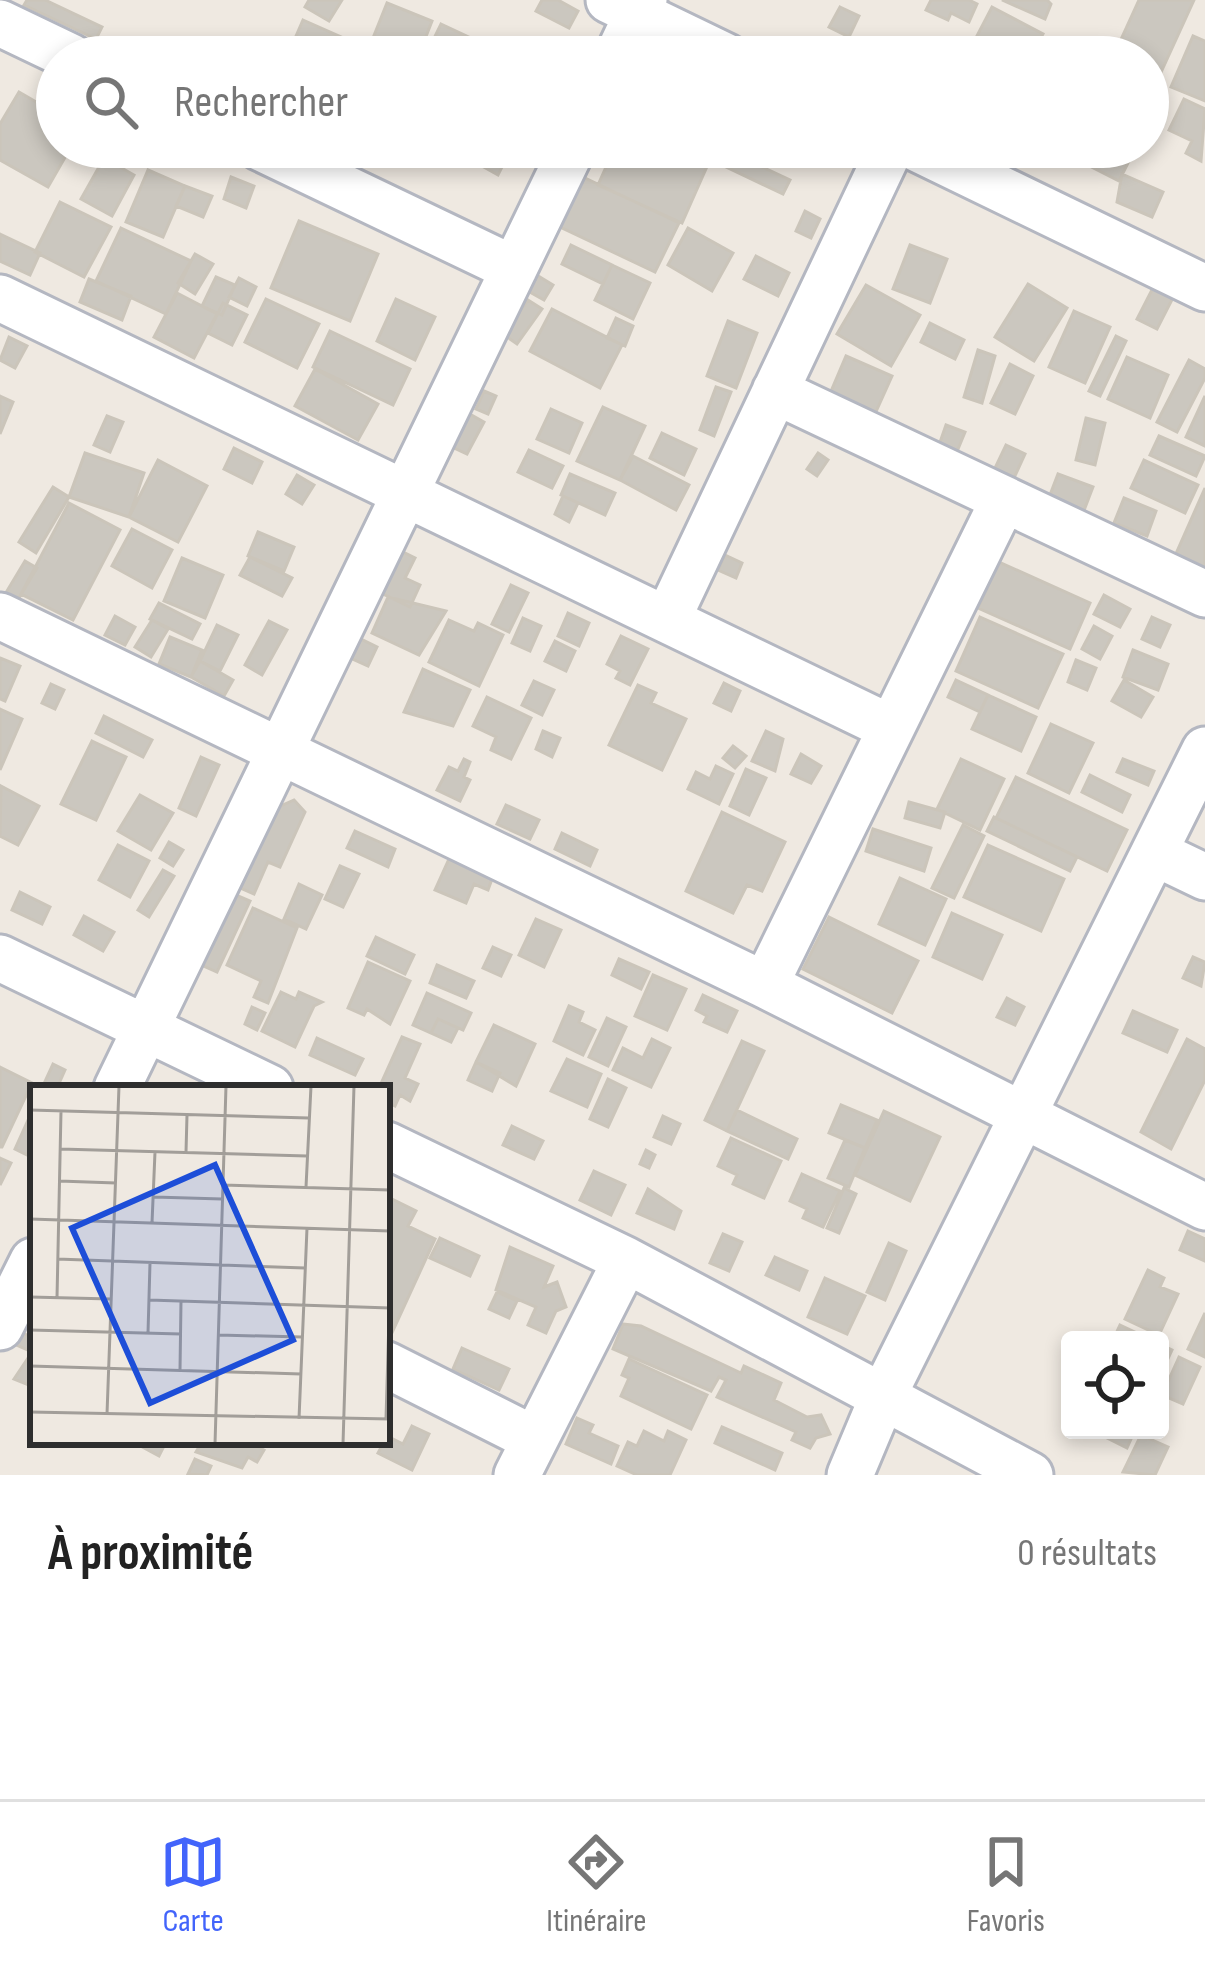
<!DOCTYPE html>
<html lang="fr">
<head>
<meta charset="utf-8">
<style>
	body { margin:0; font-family:"Sofia Sans Condensed",sans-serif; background:#f2f2f2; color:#222 }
	.controls { position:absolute; right:36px; bottom:36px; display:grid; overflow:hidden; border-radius:12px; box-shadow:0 6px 18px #0003 }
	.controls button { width:108px; height:108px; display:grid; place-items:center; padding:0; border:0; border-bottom:3px solid #e0e0e0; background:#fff; color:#222; font:60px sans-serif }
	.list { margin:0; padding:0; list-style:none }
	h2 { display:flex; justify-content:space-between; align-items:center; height:156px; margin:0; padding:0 48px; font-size:51px }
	h2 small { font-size:39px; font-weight:400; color:#767676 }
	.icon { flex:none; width:66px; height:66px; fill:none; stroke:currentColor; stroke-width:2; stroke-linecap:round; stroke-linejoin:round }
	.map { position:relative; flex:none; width:1205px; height:1475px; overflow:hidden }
	.search { position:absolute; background:#fff; box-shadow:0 6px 18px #0003; left:36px; right:36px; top:36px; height:132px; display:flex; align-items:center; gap:30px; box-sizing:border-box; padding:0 42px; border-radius:66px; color:#767676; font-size:45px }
	.sheet { height:324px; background:#fff }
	nav { display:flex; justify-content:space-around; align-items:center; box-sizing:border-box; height:168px; border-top:3px solid #e0e0e0; background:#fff; font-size:33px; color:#767676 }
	nav a { display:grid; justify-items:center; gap:6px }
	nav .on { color:#4264fb }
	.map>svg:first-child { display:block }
	.building { fill:#cbc7bf; stroke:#cbc5ba; stroke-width:3 }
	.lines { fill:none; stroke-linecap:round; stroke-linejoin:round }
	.street-casing { stroke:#b4b7c1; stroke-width:51 }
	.street { stroke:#fff; stroke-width:45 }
	.inset-road { fill:none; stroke:#a29e99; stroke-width:3 }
	.view { fill:#1d4ed8; fill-opacity:0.15; stroke:#1d4ed8; stroke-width:6 }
	.inset-edge { fill:none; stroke:#2e2e2e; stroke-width:6 }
</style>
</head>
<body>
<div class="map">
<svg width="1205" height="1475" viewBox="0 0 1205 1475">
	<rect width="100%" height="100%" fill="#efe9e1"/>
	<!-- building -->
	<path class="building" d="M 27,0 L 45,0 L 102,27 L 96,39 L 24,5 Z
		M 309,0 L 342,0 L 329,21 L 305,7 Z
		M 542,0 L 558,0 L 578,11 L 569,28 L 536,11 Z
		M 931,0 L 969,0 L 977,4 L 969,22 L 951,13 L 948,20 L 926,10 Z
		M 1002,0 L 1047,0 L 1051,4 L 1045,19 Z
		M 1139,0 L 1194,0 L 1157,81 L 1148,77 L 1148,57 L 1113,57 Z
		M 387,3 L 432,21 L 418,57 L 371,43 Z
		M 840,7 L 859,16 L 849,37 L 829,27 Z
		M 992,7 L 1043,34 L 1031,57 L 966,57 Z
		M 303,20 L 348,40 L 340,57 L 287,57 Z
		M 441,24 L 475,40 L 467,57 L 425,57 Z
		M 1193,36 L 1205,41 L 1205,101 L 1171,87 Z
		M 220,42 L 237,51 L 234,57 L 211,57 Z
		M 357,43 L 385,57 L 350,57 Z
		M 1066,46 L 1091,57 L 1061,57 Z
		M 1148,83 L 1165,91 L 1156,113 L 1148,107 Z
		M 19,92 L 57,114 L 57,147 L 71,147 L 48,187 L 0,160 L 0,124 Z
		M 1184,99 L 1205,109 L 1201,161 L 1186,153 L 1192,141 L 1169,130 Z
		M 110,147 L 148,147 L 141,163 Z
		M 448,147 L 512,147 L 498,175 Z
		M 615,147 L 677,147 L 709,162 L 682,223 L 598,185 Z
		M 1003,147 L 1041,147 L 1034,162 Z
		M 1074,147 L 1136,147 L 1119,181 L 1070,156 Z
		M 730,152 L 790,180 L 783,194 L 724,166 Z
		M 104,158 L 134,175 L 112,216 L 81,199 Z
		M 148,170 L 185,186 L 163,237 L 126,222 Z
		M 1122,174 L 1163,192 L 1152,217 L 1117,202 Z
		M 231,177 L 254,186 L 246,208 L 224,199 Z
		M 583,177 L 679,223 L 655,272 L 560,227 Z
		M 185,186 L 212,196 L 203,217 L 176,206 Z
		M 60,202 L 111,227 L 84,277 L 35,252 Z
		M 805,211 L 820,219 L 811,238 L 796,231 Z
		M 299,221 L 378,254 L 350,321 L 271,288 Z
		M 121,228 L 191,261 L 166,314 L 96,281 Z
		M 688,228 L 733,253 L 712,291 L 668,265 Z
		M 0,234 L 40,253 L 30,275 L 0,261 Z
		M 571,245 L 612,265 L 603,284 L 562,264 Z
		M 910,245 L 947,259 L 930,303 L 893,289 Z
		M 195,254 L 213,264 L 195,294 L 178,283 Z
		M 756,256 L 789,273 L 778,296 L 744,279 Z
		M 612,265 L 650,283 L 633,319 L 595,300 Z
		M 535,274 L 553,285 L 544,300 L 526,290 Z
		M 216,277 L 235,285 L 222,315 L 202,306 Z
		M 239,278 L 256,287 L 247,306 L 229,297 Z
		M 89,279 L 131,296 L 122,320 L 80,302 Z
		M 1157,280 L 1177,290 L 1157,329 L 1137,319 Z
		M 1028,284 L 1067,308 L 1034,361 L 995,337 Z
		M 866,285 L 920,315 L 891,366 L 837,334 Z
		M 177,293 L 217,314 L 194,358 L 154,337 Z
		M 266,299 L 319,324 L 297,368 L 245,342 Z
		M 396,299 L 435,317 L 415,360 L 377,341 Z
		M 528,300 L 542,309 L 517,344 L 503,334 Z
		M 223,303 L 247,315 L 232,345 L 208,333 Z
		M 552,309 L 622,345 L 600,388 L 530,351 Z
		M 1074,311 L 1110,327 L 1085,383 L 1049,367 Z
		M 616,318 L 633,326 L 625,346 L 607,338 Z
		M 728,321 L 757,333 L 736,388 L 707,376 Z
		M 930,323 L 964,340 L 955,359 L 921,342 Z
		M 330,331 L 410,369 L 393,405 L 313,367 Z
		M 1116,336 L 1126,341 L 1100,396 L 1089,391 Z
		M 9,337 L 27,346 L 15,368 L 0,360 Z
		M 978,350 L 995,356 L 982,403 L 964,397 Z
		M 846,356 L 892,376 L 874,416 L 829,396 Z
		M 1127,357 L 1168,375 L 1150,418 L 1108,399 Z
		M 1189,360 L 1205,369 L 1205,378 L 1177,432 L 1157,422 Z
		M 1010,364 L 1033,376 L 1015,414 L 991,403 Z
		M 315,369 L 378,404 L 358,440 L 295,406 Z
		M 716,387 L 731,392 L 714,436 L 700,430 Z
		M 484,391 L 496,396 L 488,414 L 476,409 Z
		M 0,396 L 13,402 L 0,434 Z
		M 1205,396 L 1205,446 L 1186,437 Z
		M 603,407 L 645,426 L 620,480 L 577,461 Z
		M 551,409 L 582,423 L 569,453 L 537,439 Z
		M 468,413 L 484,422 L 467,454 L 450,446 Z
		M 107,416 L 123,422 L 110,452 L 94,445 Z
		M 1086,418 L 1105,423 L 1095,465 L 1076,460 Z
		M 946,425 L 965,432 L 956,454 L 938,448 Z
		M 662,433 L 696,449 L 684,475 L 650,458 Z
		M 1159,436 L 1205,456 L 1196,476 L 1150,455 Z
		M 1006,445 L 1025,454 L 1014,478 L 995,468 Z
		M 234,448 L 262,462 L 252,483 L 224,469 Z
		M 529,450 L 563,466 L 552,488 L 518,472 Z
		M 85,453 L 144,473 L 129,517 L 69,497 Z
		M 818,453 L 828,460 L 817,476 L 807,469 Z
		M 633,456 L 689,485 L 676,510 L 620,480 Z
		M 158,460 L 207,486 L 178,542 L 129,517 Z
		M 1144,460 L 1198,485 L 1185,513 L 1131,488 Z
		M 570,474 L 615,493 L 605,515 L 561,495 Z
		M 1058,474 L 1093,487 L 1083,513 L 1048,500 Z
		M 297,475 L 314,485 L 302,504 L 286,494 Z
		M 53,487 L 69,497 L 36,553 L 19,542 Z
		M 1205,488 L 1205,569 L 1175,556 Z
		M 563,496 L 578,503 L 569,522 L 555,514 Z
		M 1124,498 L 1156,511 L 1147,536 L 1114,523 Z
		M 69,503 L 120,530 L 73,620 L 21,594 Z
		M 132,529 L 172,550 L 152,588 L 112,566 Z
		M 258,532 L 294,547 L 284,571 L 248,556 Z
		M 397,549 L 415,558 L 405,578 L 420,585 L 410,607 L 377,591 Z
		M 725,555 L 742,563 L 736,578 L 718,570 Z
		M 250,557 L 292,578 L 282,596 L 240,575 Z
		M 182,558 L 223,575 L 205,618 L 164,601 Z
		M 25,561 L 37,568 L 13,608 L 1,601 Z
		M 999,562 L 1090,603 L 1070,649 L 978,608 Z
		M 511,585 L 528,593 L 509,632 L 492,624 Z
		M 1104,595 L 1130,609 L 1120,627 L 1094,614 Z
		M 388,597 L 446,611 L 419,655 L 372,633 Z
		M 159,603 L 200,624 L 192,639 L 150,619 Z
		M 568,613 L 589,623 L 579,646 L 558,636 Z
		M 115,616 L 135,627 L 125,645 L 105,635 Z
		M 980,617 L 1063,654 L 1038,708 L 956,671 Z
		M 1152,617 L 1170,625 L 1160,647 L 1142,639 Z
		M 523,618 L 541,626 L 530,651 L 512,643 Z
		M 152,620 L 168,629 L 151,657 L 135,647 Z
		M 449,620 L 474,631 L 478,623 L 503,635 L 479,686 L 429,662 Z
		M 269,621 L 287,630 L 262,675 L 245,665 Z
		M 217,625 L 238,635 L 220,671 L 200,661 Z
		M 1094,626 L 1112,636 L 1100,659 L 1082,649 Z
		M 621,636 L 648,649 L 630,685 L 616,678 L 620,671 L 607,664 Z
		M 170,637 L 202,650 L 191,677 L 159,664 Z
		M 357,637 L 377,647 L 368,666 L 348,657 Z
		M 555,641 L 575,651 L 566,671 L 545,661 Z
		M 1133,650 L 1168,664 L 1158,690 L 1123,677 Z
		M 0,658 L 20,666 L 5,701 L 0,699 Z
		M 1076,660 L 1096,668 L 1087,690 L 1068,682 Z
		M 200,661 L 233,680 L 224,696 L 191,677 Z
		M 423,669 L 470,690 L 453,726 L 404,712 Z
		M 956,680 L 988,695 L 980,712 L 948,697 Z
		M 1124,680 L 1153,697 L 1141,717 L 1112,701 Z
		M 534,681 L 554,690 L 542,715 L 522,705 Z
		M 724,683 L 740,691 L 731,711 L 714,703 Z
		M 51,684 L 64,690 L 55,709 L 42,703 Z
		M 638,685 L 656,693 L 651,703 L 686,719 L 662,770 L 609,745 Z
		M 988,695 L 1036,717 L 1021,751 L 972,729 Z
		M 487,697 L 531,718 L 511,759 L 491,750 L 496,737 L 473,726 Z
		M 0,709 L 22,719 L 0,770 Z
		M 104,716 L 152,740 L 143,757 L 96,733 Z
		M 1051,724 L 1093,743 L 1069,793 L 1028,773 Z
		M 543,731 L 560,738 L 552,757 L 536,749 Z
		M 766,731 L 783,739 L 775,771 L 752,761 Z
		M 92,741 L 126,757 L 96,820 L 61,804 Z
		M 733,746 L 746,756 L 735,768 L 723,758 Z
		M 801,754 L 821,766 L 811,783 L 791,774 Z
		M 201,757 L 219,765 L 196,816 L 179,808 Z
		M 464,759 L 470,762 L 464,777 L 470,780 L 460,801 L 437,790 L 449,767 L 458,771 Z
		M 961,759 L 1004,779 L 980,830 L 937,809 Z
		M 1123,759 L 1154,771 L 1148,785 L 1117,772 Z
		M 716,766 L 733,774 L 719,804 L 688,789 L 696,772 L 710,779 Z
		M 746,769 L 766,778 L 749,815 L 730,806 Z
		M 1090,775 L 1130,795 L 1122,812 L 1082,792 Z
		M 1016,777 L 1127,830 L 1107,871 L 996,818 Z
		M 1,786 L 39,806 L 18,845 L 0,836 Z
		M 140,795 L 173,813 L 151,850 L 118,831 Z
		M 294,800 L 305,812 L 280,867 L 268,862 L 254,894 L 238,887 L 272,810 Z
		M 909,802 L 945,812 L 940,828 L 905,818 Z
		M 506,805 L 539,820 L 530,839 L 497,824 Z
		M 722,812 L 785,842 L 762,891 L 747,885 L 733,913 L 686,891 Z
		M 994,817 L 1077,857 L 1070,871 L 987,831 Z
		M 963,825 L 984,836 L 954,898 L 932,888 Z
		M 873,829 L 931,848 L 924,871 L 866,851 Z
		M 355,831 L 395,849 L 388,867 L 347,848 Z
		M 562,833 L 597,850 L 590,866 L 555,849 Z
		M 169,842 L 183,850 L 173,866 L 160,858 Z
		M 118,845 L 149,861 L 130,897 L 99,880 Z
		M 988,845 L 1064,879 L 1041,931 L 964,897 Z
		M 449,859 L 492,879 L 488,890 L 474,884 L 466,903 L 435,890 Z
		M 340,866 L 359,874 L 343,907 L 325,899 Z
		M 163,870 L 174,876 L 149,917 L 138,910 Z
		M 900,878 L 946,899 L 925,945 L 879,924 Z
		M 299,884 L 322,895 L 306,929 L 284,919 Z
		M 20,892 L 50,907 L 42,924 L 12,910 Z
		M 231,893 L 250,901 L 217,972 L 199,964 Z
		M 253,908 L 297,928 L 268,1003 L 254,997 L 261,981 L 227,965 Z
		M 952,913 L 1002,935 L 982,979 L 933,957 Z
		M 84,916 L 114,932 L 103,951 L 74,935 Z
		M 829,917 L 918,961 L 892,1013 L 803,969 Z
		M 536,919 L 561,930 L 544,967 L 519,955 Z
		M 376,937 L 414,955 L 405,974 L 367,956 Z
		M 493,947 L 511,955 L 501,976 L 483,968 Z
		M 1193,957 L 1205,962 L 1201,986 L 1183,978 Z
		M 619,959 L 649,972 L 641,989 L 612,975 Z
		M 368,962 L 410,981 L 390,1024 L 367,1009 L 364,1015 L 348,1008 Z
		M 437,965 L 474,981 L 466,998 L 430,983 Z
		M 653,975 L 686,989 L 667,1030 L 635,1016 Z
		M 281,992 L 296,999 L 299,992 L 322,1002 L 314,1006 L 295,1047 L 262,1031 Z
		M 427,993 L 471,1013 L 463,1030 L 438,1019 L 431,1033 L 413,1025 Z
		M 703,995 L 737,1011 L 727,1032 L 704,1022 L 707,1016 L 696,1010 Z
		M 1007,998 L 1024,1007 L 1015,1025 L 997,1017 Z
		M 569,1006 L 583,1012 L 579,1022 L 595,1030 L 583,1055 L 554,1041 Z
		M 252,1007 L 265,1013 L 257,1030 L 245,1024 Z
		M 1133,1011 L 1177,1030 L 1167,1052 L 1123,1033 Z
		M 607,1018 L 626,1027 L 608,1066 L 589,1057 Z
		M 438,1019 L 458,1028 L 451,1042 L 431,1033 Z
		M 494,1025 L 535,1044 L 516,1086 L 476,1062 Z
		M 402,1037 L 420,1044 L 405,1078 L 418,1084 L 410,1101 L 400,1095 L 395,1106 L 387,1102 L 387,1088 L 379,1088 Z
		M 317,1038 L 363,1059 L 355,1075 L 310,1055 Z
		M 652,1039 L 670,1048 L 651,1087 L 613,1070 L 623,1048 L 643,1058 Z
		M 1187,1039 L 1205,1049 L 1205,1080 L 1171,1149 L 1141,1132 Z
		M 742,1041 L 764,1051 L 727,1131 L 705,1120 Z
		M 567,1059 L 601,1074 L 587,1107 L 551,1091 Z
		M 476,1062 L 500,1073 L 492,1091 L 468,1080 Z
		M 53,1064 L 65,1070 L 57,1088 L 42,1088 Z
		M 0,1067 L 32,1083 L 2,1147 L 0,1147 Z
		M 608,1079 L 626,1088 L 608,1127 L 590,1119 Z
		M 841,1105 L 877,1120 L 865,1148 L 829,1133 Z
		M 33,1109 L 33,1141 L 27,1155 L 15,1149 Z
		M 737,1110 L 797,1139 L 788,1159 L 727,1131 Z
		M 884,1111 L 940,1137 L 910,1201 L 855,1175 Z
		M 663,1116 L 680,1124 L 671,1144 L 654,1137 Z
		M 512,1126 L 543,1141 L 534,1159 L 503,1145 Z
		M 731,1138 L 781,1161 L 764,1198 L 733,1184 L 737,1175 L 718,1166 Z
		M 845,1140 L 865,1148 L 849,1187 L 828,1178 Z
		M 646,1150 L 655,1155 L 649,1168 L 640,1164 Z
		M 0,1158 L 11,1163 L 0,1185 Z
		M 594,1171 L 625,1185 L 611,1215 L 580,1200 Z
		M 802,1174 L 840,1191 L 823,1227 L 803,1218 L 807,1209 L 790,1201 Z
		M 844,1188 L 856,1194 L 839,1233 L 827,1228 Z
		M 648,1189 L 681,1211 L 674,1229 L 637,1213 Z
		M 392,1199 L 416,1211 L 408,1226 L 435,1239 L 390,1337 L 387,1209 Z
		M 1188,1231 L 1205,1239 L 1205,1261 L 1180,1250 Z
		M 723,1234 L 742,1242 L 729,1271 L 710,1263 Z
		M 440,1238 L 479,1256 L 470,1276 L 430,1258 Z
		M 889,1243 L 906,1251 L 885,1300 L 867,1292 Z
		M 510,1247 L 553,1266 L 544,1287 L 557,1282 L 566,1307 L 556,1311 L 546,1333 L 528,1325 L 536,1307 L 496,1290 Z
		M 775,1257 L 807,1271 L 799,1290 L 766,1275 Z
		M 1148,1270 L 1164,1278 L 1160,1287 L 1178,1294 L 1159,1335 L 1125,1319 Z
		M 825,1278 L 865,1296 L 847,1334 L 808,1317 Z
		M 497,1292 L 517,1301 L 509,1318 L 489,1309 Z
		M 1205,1313 L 1205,1357 L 1188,1349 Z
		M 623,1324 L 641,1326 L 741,1373 L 744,1366 L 781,1383 L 774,1400 L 807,1417 L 821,1415 L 830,1434 L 816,1438 L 810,1448 L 792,1440 L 796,1432 L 717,1397 L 726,1380 L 719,1377 L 711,1391 L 613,1349 Z
		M 1120,1325 L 1152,1340 L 1113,1340 Z
		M 10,1327 L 33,1338 L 33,1377 L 29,1385 L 14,1379 L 32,1352 L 5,1340 Z
		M 1160,1344 L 1172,1350 L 1160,1376 Z
		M 462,1348 L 509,1369 L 499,1390 L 453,1369 Z
		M 1179,1357 L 1200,1367 L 1183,1404 L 1162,1395 Z
		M 629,1359 L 707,1395 L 691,1429 L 621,1396 L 629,1378 L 622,1375 Z
		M 577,1418 L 593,1425 L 589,1433 L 618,1446 L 611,1464 L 566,1444 Z
		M 412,1426 L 429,1434 L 412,1470 L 378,1453 L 387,1436 L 403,1444 Z
		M 722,1427 L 782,1453 L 775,1470 L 715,1443 Z
		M 1091,1430 L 1135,1430 L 1127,1448 Z
		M 644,1431 L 664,1441 L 668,1431 L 686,1440 L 670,1475 L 637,1475 L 617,1466 L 628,1442 L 637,1446 Z
		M 1141,1435 L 1168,1447 L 1155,1475 L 1123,1472 Z
		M 133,1442 L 166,1442 L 159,1456 Z
		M 202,1442 L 249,1442 L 264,1450 L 257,1462 L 248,1457 L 242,1468 L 196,1452 Z
		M 195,1459 L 211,1466 L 207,1475 L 188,1474 Z"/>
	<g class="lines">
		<defs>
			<path id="street" d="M 609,0 L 727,57
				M 0,23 L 71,57
				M 617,57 L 644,0
				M 259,147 L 514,269
				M 914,147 L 1205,288
				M 0,298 L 891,728
				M 775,391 L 1205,594
				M 0,616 L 765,985 L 1205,1207
				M 667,620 L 891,147
				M 1155,853 L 1205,877
				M 0,958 L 270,1088
				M 765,985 L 1004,499
				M 117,1088 L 573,147
				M 387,1145 L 626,1260 L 1030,1475
				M 0,1327 L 33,1261
				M 387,1365 L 534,1439
				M 517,1475 L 626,1260
				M 850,1475 L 884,1394 L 1205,750"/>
		</defs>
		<!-- street casing -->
		<use href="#street" class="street-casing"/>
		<!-- street -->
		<use href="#street" class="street"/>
	</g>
	<!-- overview -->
	<g transform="translate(30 1085)">
		<rect width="360" height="360" fill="#efe9e1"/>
		<path class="inset-road" d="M 0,25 L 279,33M 30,64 L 277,71M 156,67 L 157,30M 29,96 L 86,98M 193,100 L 360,105M 276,102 L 281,1M 124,112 L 192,114M 0,134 L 360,146M 122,138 L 125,67M 27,174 L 275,183M 0,212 L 81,214M 27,213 L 31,26M 119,215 L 360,223M 0,245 L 151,249M 118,248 L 120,178M 188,250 L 272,252M 0,281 L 271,289M 150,285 L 151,216M 0,327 L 360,334M 77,329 L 89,1M 269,334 L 277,143M 356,334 L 360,200M 185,359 L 196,1M 313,359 L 324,1"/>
		<path class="view" d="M 185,80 L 263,255 L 120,318 L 42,143 Z"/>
		<rect width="360" height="360" class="inset-edge"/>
	</g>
</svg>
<div class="controls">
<button><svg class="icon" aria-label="locate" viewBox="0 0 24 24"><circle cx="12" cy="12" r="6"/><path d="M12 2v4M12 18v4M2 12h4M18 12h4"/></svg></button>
</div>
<div class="search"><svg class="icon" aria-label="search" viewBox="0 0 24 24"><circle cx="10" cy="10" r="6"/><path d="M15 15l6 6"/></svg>Rechercher</div>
</div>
<section class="sheet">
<h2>À proximité<small>0 résultats</small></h2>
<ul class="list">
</ul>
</section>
<nav>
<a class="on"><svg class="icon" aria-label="map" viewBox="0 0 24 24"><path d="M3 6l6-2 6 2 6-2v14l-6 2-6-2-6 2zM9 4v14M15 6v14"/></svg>Carte</a>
<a><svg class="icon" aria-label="directions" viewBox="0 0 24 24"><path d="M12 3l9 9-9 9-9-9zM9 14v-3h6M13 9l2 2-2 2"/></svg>Itinéraire</a>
<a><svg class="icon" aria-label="saved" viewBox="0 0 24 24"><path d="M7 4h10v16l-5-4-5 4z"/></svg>Favoris</a>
</nav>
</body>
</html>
